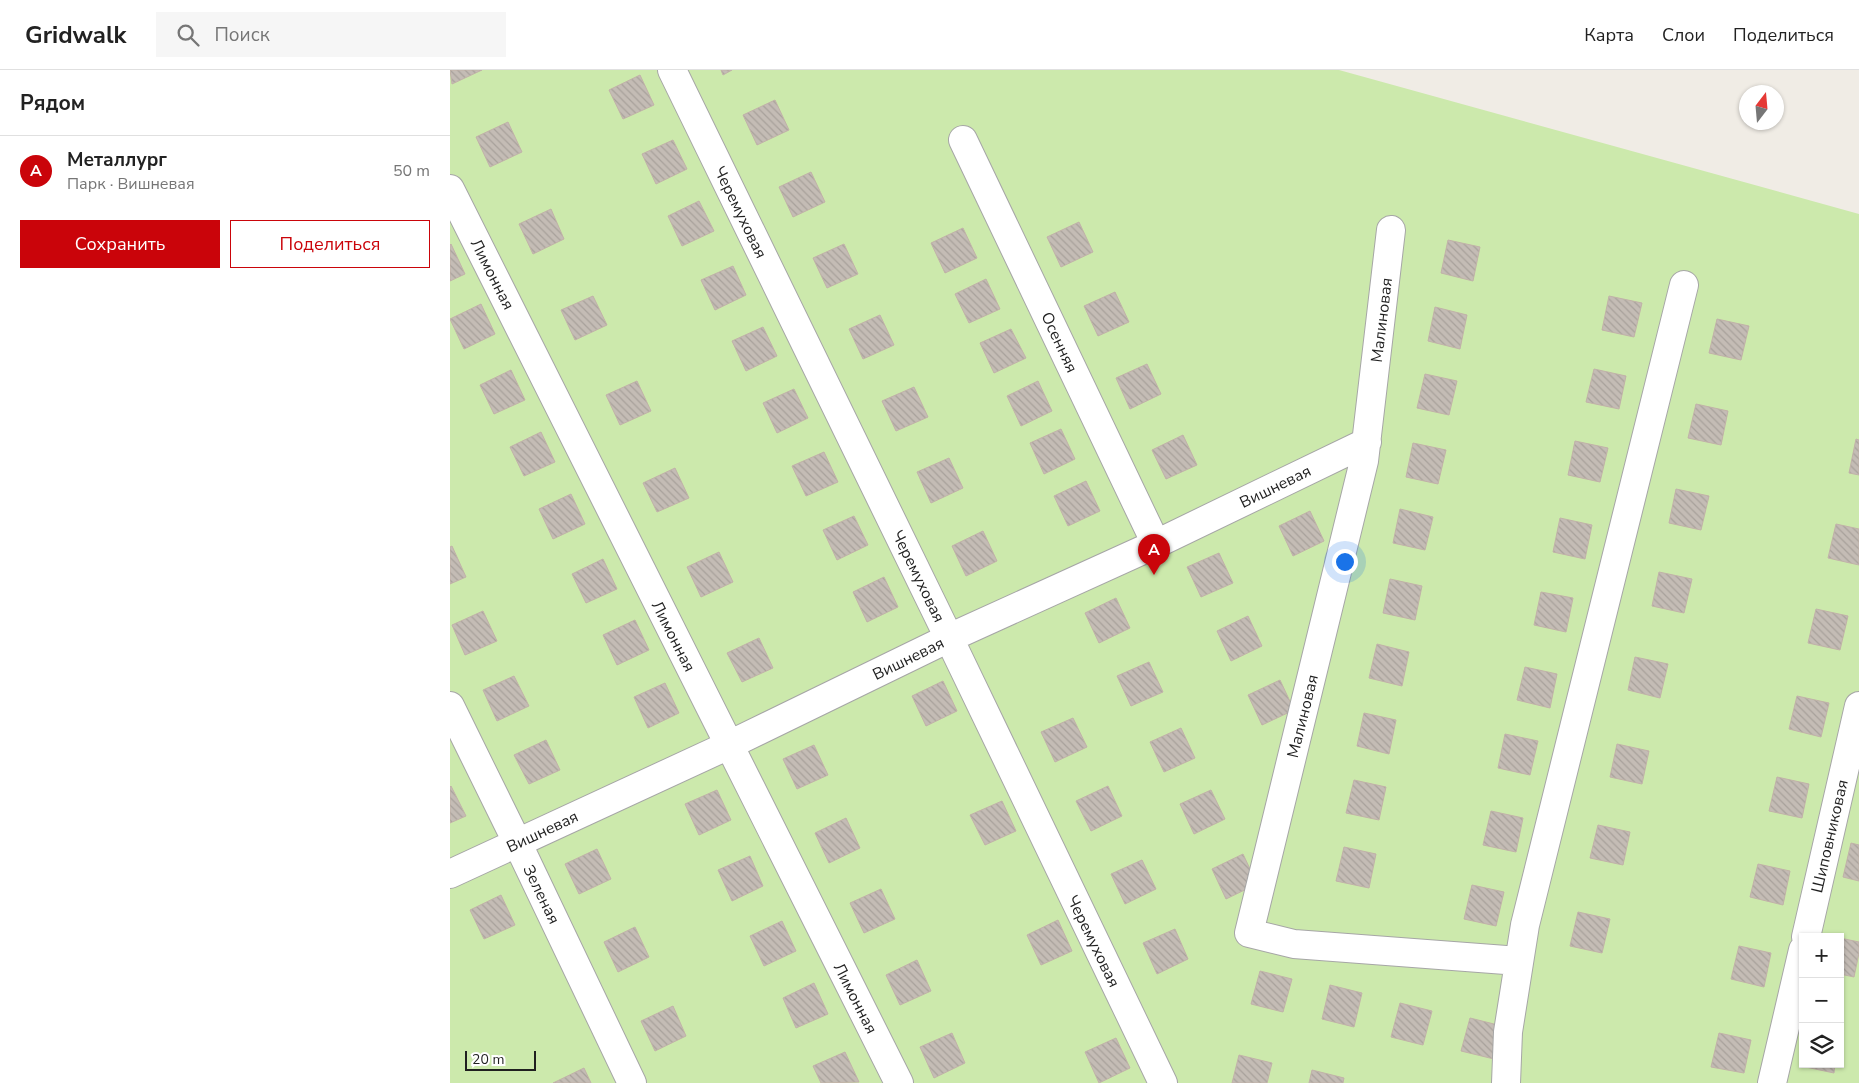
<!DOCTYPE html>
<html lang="ru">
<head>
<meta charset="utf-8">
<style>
	body { margin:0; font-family:"Nunito Sans",sans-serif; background:#f6f6f6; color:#222 }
	.controls { position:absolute; right:15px; bottom:15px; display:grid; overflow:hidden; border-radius:0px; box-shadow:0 1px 4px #0004 }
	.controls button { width:45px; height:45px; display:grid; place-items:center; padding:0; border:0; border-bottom:1px solid #e0e0e0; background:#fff; color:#222; font:25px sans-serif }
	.compass { position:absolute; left:1289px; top:15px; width:45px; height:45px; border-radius:50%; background:#fff; box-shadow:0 1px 4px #0004; rotate:16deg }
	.scale { position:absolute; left:15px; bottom:12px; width:71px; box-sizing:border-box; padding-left:5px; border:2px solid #1f1f1f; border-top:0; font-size:14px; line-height:18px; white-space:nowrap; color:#1f1f1f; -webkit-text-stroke:4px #fff; paint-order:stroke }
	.you { position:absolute; left:894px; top:491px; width:18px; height:18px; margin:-12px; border:4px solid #fff; border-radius:50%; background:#1a73e8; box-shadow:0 0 0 8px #1a73e833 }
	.badge { display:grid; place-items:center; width:32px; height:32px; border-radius:50%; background:#ca040a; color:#fff; font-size:16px; font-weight:700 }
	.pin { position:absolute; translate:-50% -41px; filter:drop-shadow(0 1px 2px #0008) }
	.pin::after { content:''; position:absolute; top:26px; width:18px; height:15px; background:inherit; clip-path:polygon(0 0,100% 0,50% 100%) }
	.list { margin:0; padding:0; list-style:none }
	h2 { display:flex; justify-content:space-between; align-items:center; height:65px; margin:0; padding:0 20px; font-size:21px }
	h2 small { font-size:16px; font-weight:400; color:#767676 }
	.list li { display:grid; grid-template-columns:32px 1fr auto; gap:15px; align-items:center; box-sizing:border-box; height:70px; padding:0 20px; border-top:1px solid #e0e0e0 }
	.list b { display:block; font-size:19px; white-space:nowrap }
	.list p { margin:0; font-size:16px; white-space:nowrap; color:#767676 }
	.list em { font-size:16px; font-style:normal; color:#767676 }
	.actions { display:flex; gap:10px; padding:15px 20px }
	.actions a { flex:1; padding:11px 0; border:1px solid #ca040a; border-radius:0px; text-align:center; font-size:18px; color:#ca040a }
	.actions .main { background:#ca040a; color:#fff }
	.icon { flex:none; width:28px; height:28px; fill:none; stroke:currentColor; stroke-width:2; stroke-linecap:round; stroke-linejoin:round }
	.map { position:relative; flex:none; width:1409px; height:1013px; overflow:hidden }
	header { display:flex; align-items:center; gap:30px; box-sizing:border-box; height:70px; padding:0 25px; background:#fff; border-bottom:1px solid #e0e0e0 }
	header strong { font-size:24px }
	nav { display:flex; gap:28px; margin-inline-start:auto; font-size:18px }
	.search { width:350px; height:45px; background:#f6f6f6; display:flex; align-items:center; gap:12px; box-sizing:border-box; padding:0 18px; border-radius:0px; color:#767676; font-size:19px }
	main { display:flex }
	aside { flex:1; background:#fff }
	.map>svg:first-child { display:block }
	.garden { fill:#cce9ac; fill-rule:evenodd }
	.building { fill:url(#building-back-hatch); stroke:#c1b2a8 }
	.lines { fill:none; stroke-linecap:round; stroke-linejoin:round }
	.minor-casing { stroke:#a6a6a6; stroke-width:30 }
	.minor { stroke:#fff; stroke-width:28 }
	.labels { text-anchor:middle; stroke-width:4; stroke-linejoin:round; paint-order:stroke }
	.street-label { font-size:16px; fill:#1f1f1f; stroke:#fff }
</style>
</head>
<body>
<header>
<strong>Gridwalk</strong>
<div class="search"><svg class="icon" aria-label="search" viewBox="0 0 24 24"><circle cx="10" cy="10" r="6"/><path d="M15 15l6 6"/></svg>Поиск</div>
<nav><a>Карта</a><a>Слои</a><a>Поделиться</a></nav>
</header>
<main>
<aside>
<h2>Рядом<small></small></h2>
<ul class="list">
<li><span class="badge">A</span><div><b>Металлург</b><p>Парк · Вишневая</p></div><em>50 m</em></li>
</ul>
<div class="actions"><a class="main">Сохранить</a><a>Поделиться</a></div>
</aside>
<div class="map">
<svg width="1409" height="1013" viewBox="0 0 1409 1013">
	<defs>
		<pattern id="building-back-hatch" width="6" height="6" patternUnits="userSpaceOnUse" patternTransform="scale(1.25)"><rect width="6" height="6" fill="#c4bcb5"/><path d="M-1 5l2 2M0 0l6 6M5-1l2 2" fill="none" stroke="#a8a19b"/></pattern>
	</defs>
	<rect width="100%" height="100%" fill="#f0ece5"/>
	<!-- garden -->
	<path class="garden" d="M 0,0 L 889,0 L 1409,144 L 1409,1013 L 0,1013 ZM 1353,867 L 1390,867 L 1390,994 L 1353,994 Z"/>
	<!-- building -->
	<path class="building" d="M 0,0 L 32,0 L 2,14 Z
		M 271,0 L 282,0 L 273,5 Z
		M 190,5 L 204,35 L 173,49 L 159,20 Z
		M 325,30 L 339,60 L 307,75 L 293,45 Z
		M 58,52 L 72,82 L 40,97 L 26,67 Z
		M 223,70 L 237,99 L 206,114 L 192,84 Z
		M 361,102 L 375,132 L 343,147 L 329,117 Z
		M 249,131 L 264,161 L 232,176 L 218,146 Z
		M 101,139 L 114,169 L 83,184 L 69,154 Z
		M 629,152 L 643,182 L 611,197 L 597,167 Z
		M 513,158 L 527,188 L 495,203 L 481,173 Z
		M 998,170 L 1030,177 L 1023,211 L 991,203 Z
		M 1,174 L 15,204 L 0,211 L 0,175 Z
		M 394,174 L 408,204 L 377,218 L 363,188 Z
		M 283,196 L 296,225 L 265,240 L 251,210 Z
		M 536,209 L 550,239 L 519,253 L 505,224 Z
		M 665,222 L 679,252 L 648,266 L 634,236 Z
		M 143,226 L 157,255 L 125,270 L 111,240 Z
		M 1159,226 L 1192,233 L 1184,267 L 1152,260 Z
		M 31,234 L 45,264 L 14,279 L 0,249 Z
		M 985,237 L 1017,245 L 1010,279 L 978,271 Z
		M 430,245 L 444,275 L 413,289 L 399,259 Z
		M 1267,249 L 1299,256 L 1291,290 L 1259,283 Z
		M 313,257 L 327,286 L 296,301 L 282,271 Z
		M 561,259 L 576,288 L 544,303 L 530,273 Z
		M 697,294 L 711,324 L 680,339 L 666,308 Z
		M 1144,299 L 1176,306 L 1169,339 L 1136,332 Z
		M 61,300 L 75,330 L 44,344 L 30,315 Z
		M 975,304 L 1007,311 L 999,345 L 967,338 Z
		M 187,311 L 201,341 L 170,355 L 156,325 Z
		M 588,311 L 602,341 L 571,356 L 557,326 Z
		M 464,317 L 478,347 L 446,361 L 432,331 Z
		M 344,319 L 358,348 L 327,363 L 313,333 Z
		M 1246,334 L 1278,341 L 1271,375 L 1238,368 Z
		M 611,359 L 625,389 L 594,404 L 580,373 Z
		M 91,362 L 105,392 L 74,406 L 60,377 Z
		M 733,365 L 747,395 L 716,409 L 702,380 Z
		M 1406,369 L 1409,370 L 1409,405 L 1399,403 Z
		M 1125,371 L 1158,378 L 1150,412 L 1118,405 Z
		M 963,373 L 996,380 L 988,414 L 956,407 Z
		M 374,382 L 388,412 L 356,426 L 342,396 Z
		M 499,388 L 513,418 L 481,433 L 467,402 Z
		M 225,398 L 239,428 L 207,442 L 193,413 Z
		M 636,411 L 650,441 L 618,456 L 604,426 Z
		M 1226,419 L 1259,426 L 1251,460 L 1219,453 Z
		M 121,424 L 135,454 L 103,469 L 89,439 Z
		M 950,439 L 983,447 L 975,480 L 943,473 Z
		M 860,441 L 874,471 L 843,486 L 829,456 Z
		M 404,446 L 418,475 L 387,490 L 373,460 Z
		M 1110,448 L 1142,455 L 1135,489 L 1103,482 Z
		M 1386,454 L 1409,459 L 1409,495 L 1378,488 Z
		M 533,461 L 547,491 L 516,506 L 502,476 Z
		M 2,476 L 16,507 L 0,514 L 0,477 Z
		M 269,482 L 283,512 L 251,527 L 237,497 Z
		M 769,483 L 783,513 L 751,527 L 737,497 Z
		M 153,489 L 167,519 L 136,533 L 122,504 Z
		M 1209,502 L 1242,509 L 1234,543 L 1202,536 Z
		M 434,507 L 448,537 L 417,552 L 403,522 Z
		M 940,509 L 972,516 L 965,550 L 933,543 Z
		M 1091,522 L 1123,528 L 1116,562 L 1084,555 Z
		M 666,528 L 680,558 L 649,573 L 635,543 Z
		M 1366,539 L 1398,546 L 1390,580 L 1358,573 Z
		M 33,541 L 47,571 L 15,585 L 2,555 Z
		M 798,546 L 812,576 L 781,591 L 767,561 Z
		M 185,550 L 199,580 L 167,595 L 153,565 Z
		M 309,568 L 323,598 L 292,612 L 277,583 Z
		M 927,574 L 959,582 L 952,616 L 919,608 Z
		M 1185,587 L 1218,594 L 1210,628 L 1178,620 Z
		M 699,592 L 713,622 L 681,636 L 667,606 Z
		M 1075,597 L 1107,604 L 1100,638 L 1067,630 Z
		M 64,606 L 79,636 L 47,651 L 33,620 Z
		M 830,610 L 844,640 L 812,655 L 798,625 Z
		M 493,611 L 507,641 L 476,656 L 462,626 Z
		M 215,613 L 229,643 L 198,658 L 184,627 Z
		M 1347,626 L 1379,633 L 1371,667 L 1339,659 Z
		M 914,643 L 946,650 L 939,684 L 907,676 Z
		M 623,648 L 637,677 L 605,692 L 591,662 Z
		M 731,658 L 745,688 L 714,702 L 700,672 Z
		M 1055,664 L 1088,671 L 1080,705 L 1048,698 Z
		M 96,670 L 110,700 L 79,714 L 64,685 Z
		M 1167,674 L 1199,681 L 1192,714 L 1160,707 Z
		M 364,675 L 378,705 L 347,719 L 333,689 Z
		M 1327,707 L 1359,714 L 1352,748 L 1319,741 Z
		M 904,710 L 936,717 L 929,750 L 896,743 Z
		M 1,716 L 16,746 L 0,753 L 0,717 Z
		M 658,716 L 672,746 L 641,761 L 626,731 Z
		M 267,720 L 281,750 L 249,765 L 235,734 Z
		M 761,720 L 775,749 L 744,764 L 730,734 Z
		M 552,731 L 566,761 L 535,775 L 520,745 Z
		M 1041,741 L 1073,748 L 1066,782 L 1033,775 Z
		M 396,748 L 410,778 L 379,793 L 365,763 Z
		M 1148,755 L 1180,762 L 1173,795 L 1140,788 Z
		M 1401,773 L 1409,775 L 1409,811 L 1393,807 Z
		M 894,777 L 926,784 L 919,818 L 886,811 Z
		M 147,779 L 161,809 L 129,824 L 115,794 Z
		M 793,784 L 807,814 L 776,829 L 762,799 Z
		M 300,786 L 313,816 L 282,831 L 268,800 Z
		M 692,790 L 706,819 L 675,834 L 661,804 Z
		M 1308,794 L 1340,801 L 1333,835 L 1300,827 Z
		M 1022,815 L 1054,822 L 1046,856 L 1014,849 Z
		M 431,819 L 445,849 L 414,863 L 400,833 Z
		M 51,825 L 65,855 L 34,869 L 20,840 Z
		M 1128,842 L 1160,849 L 1152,883 L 1120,876 Z
		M 608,850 L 622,881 L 591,895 L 577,865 Z
		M 332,851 L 346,881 L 314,896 L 300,866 Z
		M 185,857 L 199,887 L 168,902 L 154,872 Z
		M 725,859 L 738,889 L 707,904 L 693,873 Z
		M 1390,868 L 1409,872 L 1409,883 L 1404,907 L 1390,904 Z
		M 1289,876 L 1321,883 L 1314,917 L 1281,909 Z
		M 467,890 L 481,921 L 450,935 L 436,905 Z
		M 810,901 L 842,909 L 833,942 L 801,934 Z
		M 364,913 L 378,944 L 346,958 L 333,928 Z
		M 880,915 L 912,923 L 904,957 L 872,949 Z
		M 950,933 L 982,941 L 973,975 L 941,967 Z
		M 223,936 L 236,966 L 205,981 L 191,951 Z
		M 1020,948 L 1052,956 L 1044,989 L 1011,981 Z
		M 502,963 L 515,993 L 484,1008 L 470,977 Z
		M 1269,963 L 1301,970 L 1294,1003 L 1261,997 Z
		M 666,968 L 680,998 L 649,1013 L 635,982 Z
		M 395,982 L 409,1012 L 371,1013 L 363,996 Z
		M 789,985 L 822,993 L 817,1013 L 782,1013 Z
		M 1353,989 L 1353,994 L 1385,994 L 1384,1003 L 1351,996 Z
		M 134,998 L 141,1013 L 103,1013 Z
		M 862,1000 L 894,1008 L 893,1013 L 859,1013 Z"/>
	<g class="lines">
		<defs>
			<path id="minor" d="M 222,0 L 499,568 L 713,1013
				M 513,70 L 706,474
				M 0,119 L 449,1013
				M 941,160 L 914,391 L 799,863 L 844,874 L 1069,891
				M 0,636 L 67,772 L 182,1013
				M 0,804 L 279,675 L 499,568 L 706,474 L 917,372
				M 1356,867 L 1409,636
				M 1056,1013 L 1058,962 L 1075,855 L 1234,215
				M 1322,1013 L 1353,880"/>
		</defs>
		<!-- minor casing -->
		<use href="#minor" class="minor-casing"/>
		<!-- minor -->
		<use href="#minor" class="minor"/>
	</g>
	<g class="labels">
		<!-- street labels -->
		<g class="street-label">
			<text transform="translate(291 142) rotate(64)" y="6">Черемуховая</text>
			<text transform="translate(43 204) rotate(63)" y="6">Лимонная</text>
			<text transform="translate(931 250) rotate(-83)" y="6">Малиновая</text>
			<text transform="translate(610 272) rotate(65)" y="6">Осенняя</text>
			<text transform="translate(825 416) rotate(-26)" y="6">Вишневая</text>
			<text transform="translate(469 506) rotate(64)" y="6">Черемуховая</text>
			<text transform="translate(224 566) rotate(63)" y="6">Лимонная</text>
			<text transform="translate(458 588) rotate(-26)" y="6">Вишневая</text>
			<text transform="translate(852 646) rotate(-76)" y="6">Малиновая</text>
			<text transform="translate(92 761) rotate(-25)" y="6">Вишневая</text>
			<text transform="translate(1379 766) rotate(-77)" y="6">Шиповниковая</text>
			<text transform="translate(92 824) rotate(64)" y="6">Зеленая</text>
			<text transform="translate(644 871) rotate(64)" y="6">Черемуховая</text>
			<text transform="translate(406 928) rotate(63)" y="6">Лимонная</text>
		</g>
	</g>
</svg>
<div class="controls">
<button>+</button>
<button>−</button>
<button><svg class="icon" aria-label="layers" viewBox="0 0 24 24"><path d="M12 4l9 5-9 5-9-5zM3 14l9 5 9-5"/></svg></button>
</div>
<svg class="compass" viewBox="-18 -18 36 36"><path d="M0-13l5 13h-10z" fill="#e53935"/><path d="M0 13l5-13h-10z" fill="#767676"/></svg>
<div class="scale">20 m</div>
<div class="you"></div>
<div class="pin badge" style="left:704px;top:505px">A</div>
</div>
</main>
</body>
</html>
